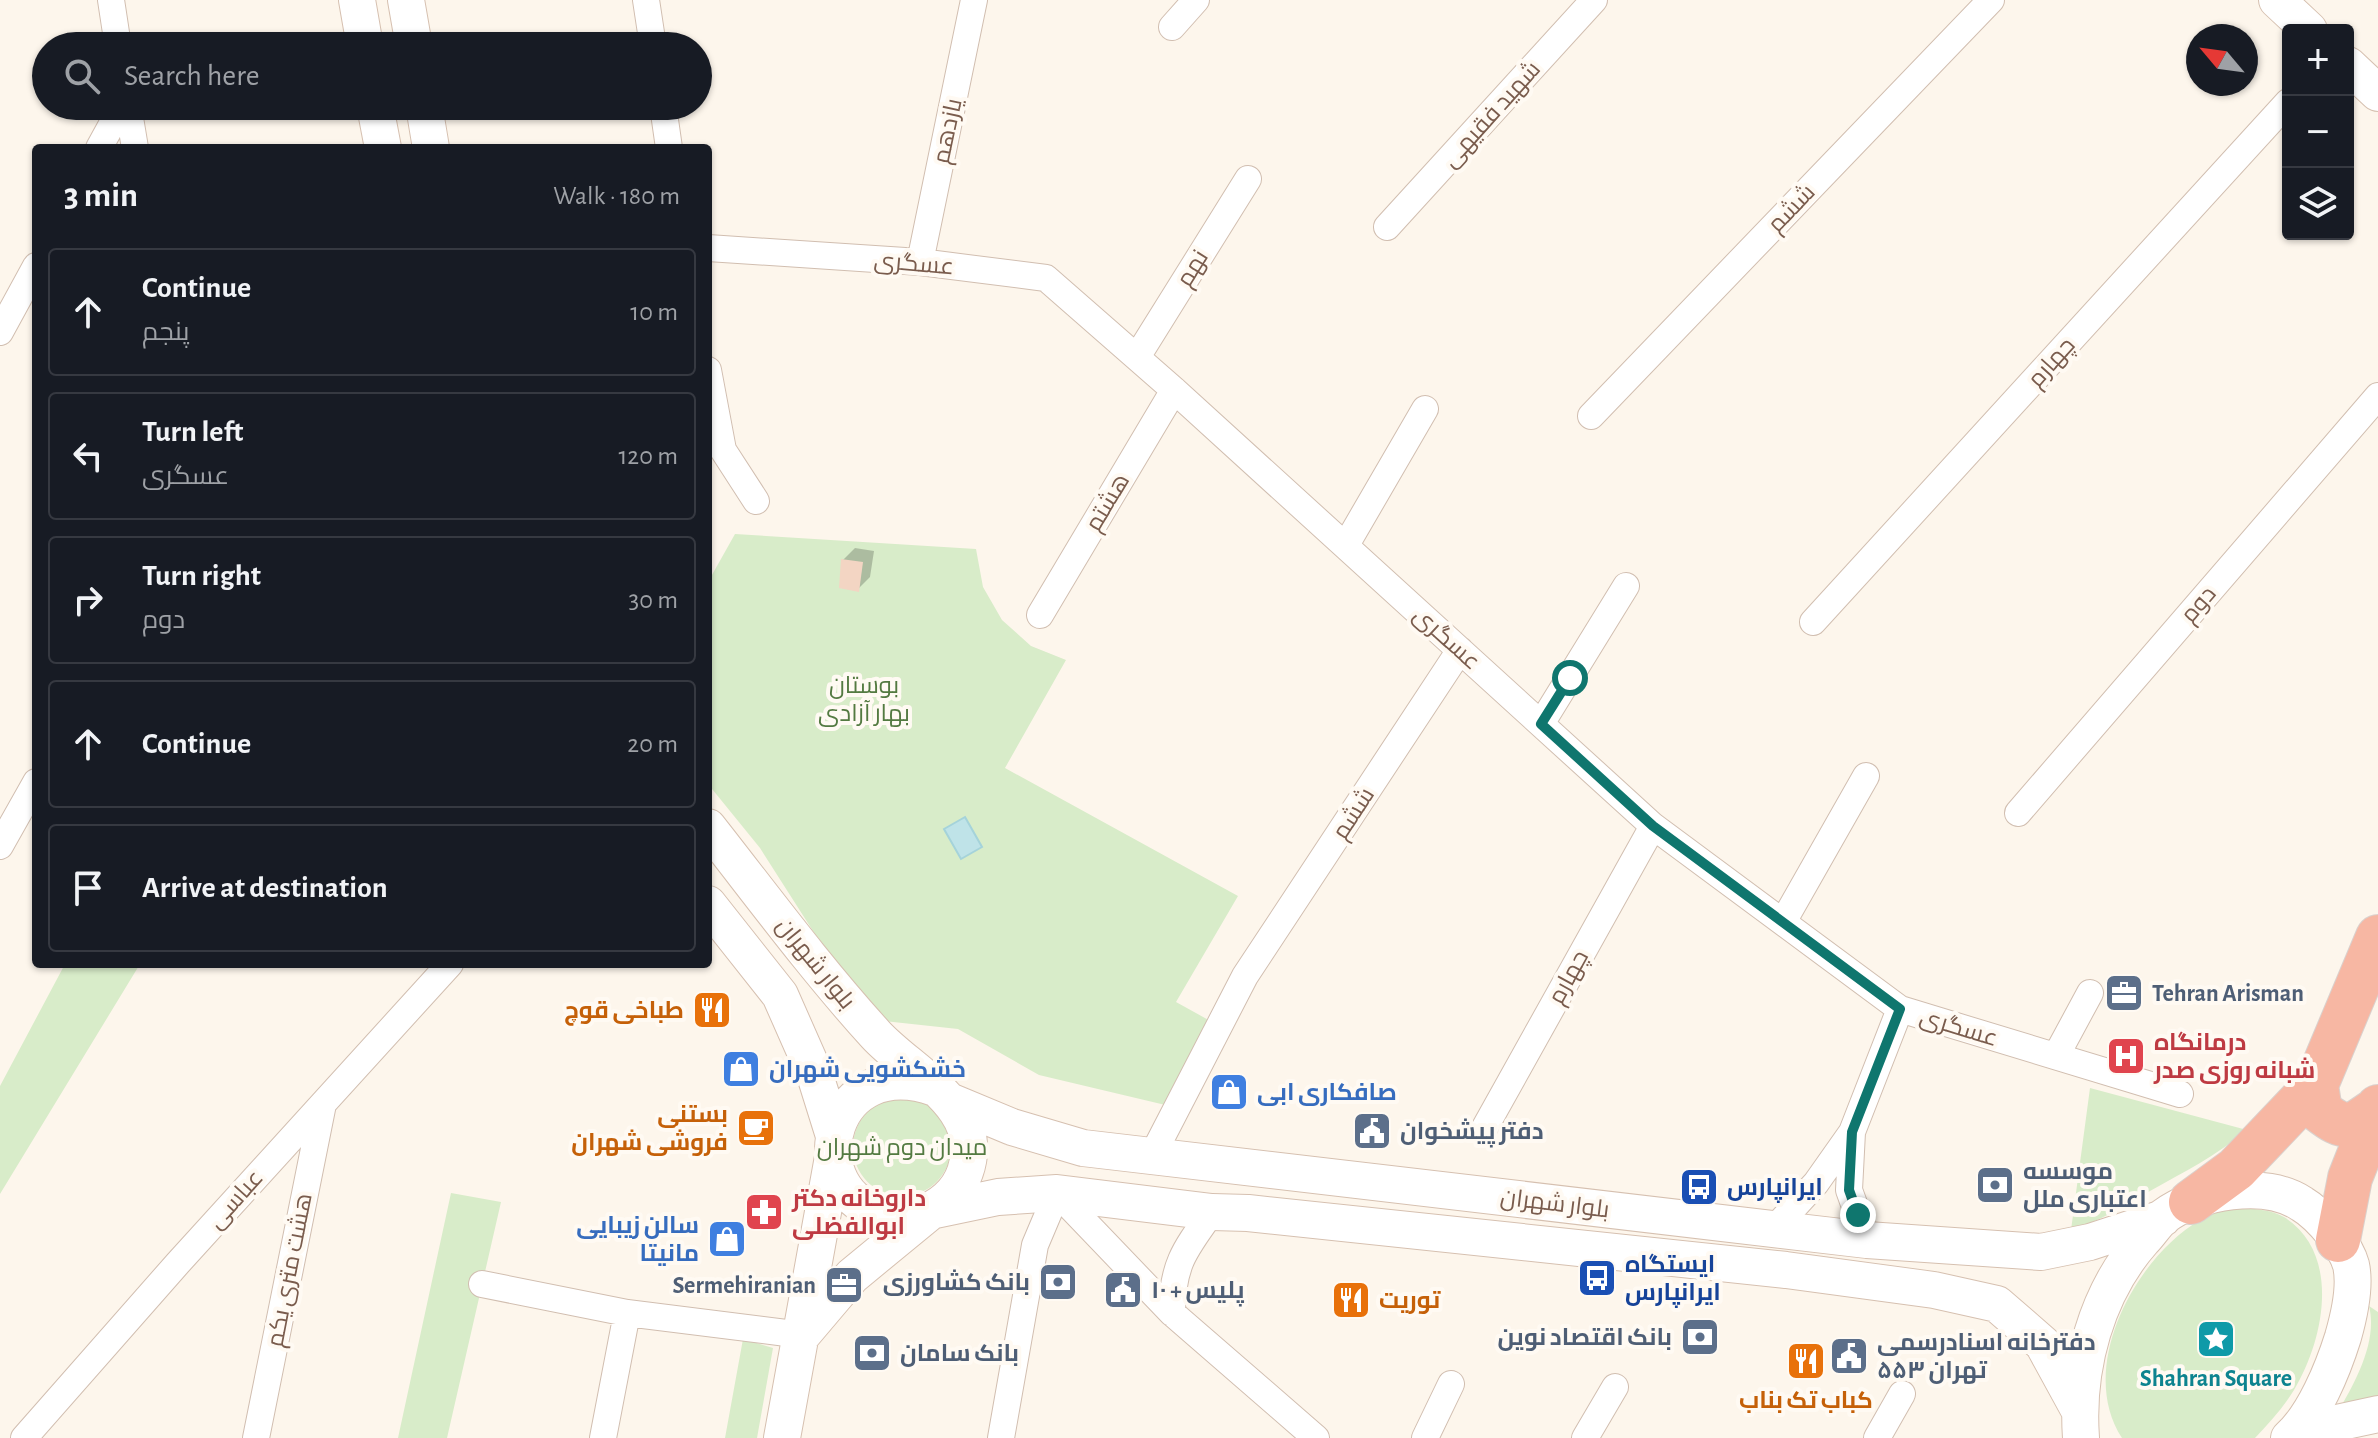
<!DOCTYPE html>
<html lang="en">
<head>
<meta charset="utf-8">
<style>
	body { margin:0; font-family:"Alegreya Sans",Cairo,sans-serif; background:#242831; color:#f1f3f6 }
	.controls { position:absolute; right:24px; top:24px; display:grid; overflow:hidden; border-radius:8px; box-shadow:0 2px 6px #0004 }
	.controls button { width:72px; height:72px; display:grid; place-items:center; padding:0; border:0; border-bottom:2px solid #363941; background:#171b24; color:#f1f3f6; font:40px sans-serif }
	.compass { position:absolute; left:2186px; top:24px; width:72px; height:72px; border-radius:50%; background:#171b24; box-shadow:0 2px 6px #0004; rotate:299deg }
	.stop { position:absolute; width:24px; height:24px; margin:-18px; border:6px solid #0f766e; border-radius:50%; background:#fff }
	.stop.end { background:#0f766e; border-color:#fff; box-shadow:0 2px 8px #0008 }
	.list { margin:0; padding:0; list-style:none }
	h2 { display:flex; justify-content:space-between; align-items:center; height:104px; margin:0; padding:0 32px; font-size:34px }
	h2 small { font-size:26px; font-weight:400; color:#9ea1a6 }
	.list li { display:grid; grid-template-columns:52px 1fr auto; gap:24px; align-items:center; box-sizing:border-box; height:128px; margin:0 16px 16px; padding:0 16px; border:2px solid #363941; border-radius:8px }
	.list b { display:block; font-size:30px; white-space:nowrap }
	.list p { margin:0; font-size:26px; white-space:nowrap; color:#9ea1a6 }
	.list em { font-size:26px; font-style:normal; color:#9ea1a6 }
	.icon { flex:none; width:44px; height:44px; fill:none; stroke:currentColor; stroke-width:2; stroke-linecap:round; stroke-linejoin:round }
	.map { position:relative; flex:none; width:2378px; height:1438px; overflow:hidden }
	.search { position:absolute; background:#171b24; box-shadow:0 2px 6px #0004; left:32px; top:32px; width:680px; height:88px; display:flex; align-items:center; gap:20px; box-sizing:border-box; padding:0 28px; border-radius:44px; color:#9ea1a6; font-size:30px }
	.panel { position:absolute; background:#171b24; box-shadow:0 2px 6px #0004; left:32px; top:144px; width:680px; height:824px; border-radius:8px }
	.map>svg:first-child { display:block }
	.green { fill:#d8ecc9 }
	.water { fill:#bfe3e8; stroke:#a5d3da; stroke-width:2 }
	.shadow { fill:#0003 }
	.building { fill:#f3d5c3 }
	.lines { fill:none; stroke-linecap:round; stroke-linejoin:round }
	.street-casing { stroke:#d1beb0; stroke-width:28 }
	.secondary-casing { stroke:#d6c0b0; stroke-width:38 }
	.highway-casing { stroke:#dad1cd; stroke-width:46 }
	.street { stroke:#fff; stroke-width:26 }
	.secondary { stroke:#fff; stroke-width:36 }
	.highway { stroke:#f7b7a3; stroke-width:44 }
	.route { stroke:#0f766e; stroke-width:10 }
	.labels { text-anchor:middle; stroke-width:8; stroke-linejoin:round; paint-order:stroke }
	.street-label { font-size:24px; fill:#7a5c4d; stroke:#fffaf3 }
	.park-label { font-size:24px; fill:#537a41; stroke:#fffaf3 }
	.service-label { font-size:24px; font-weight:bold; fill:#4e5e75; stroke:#fffaf3; text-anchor:start }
	.food-label { font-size:24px; font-weight:bold; fill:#c56008; stroke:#fffaf3; text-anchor:end }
	.health-label { font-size:24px; font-weight:bold; fill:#be3a42; stroke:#fffaf3; text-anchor:start }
	.shop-label { font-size:24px; font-weight:bold; fill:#366cbe; stroke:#fffaf3; text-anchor:start }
	.transit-label { font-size:24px; font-weight:bold; fill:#164399; stroke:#fffaf3; text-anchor:start }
	.culture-label { font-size:24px; font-weight:bold; fill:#0d838f; stroke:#fffaf3 }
</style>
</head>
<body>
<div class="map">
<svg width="2378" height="1438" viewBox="0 0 2378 1438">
	<rect width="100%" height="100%" fill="#fdf6ec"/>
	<!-- green -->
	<path class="green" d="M 735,534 L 976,549 L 983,587 L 1002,620 L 1031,646 L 1066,660 L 1005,768 L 1238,896 L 1176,1002 L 1223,1028 L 1178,1108 L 1039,1075 L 958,1029 L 884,1021 L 820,942 L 760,848 L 708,784 L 708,582 Z
		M 65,964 L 140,964 L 0,1194 L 0,1086 Z
		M 2090,1088 L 2247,1130 C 2216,1156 2184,1172 2150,1191 C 2124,1206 2100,1221 2071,1230 Z
		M853 1147a49 49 0 1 1 98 0a49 49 0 1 1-98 0Z
		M 451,1193 L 501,1202 L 447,1438 L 398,1438 Z
		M 2242,1208 C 2255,1209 2272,1210 2284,1217 C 2342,1254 2324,1340 2294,1390 C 2283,1408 2269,1423 2255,1438 L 2122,1438 C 2076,1368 2135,1258 2200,1220 C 2213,1212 2227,1210 2242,1208 Z
		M 2369,1306 L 2378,1312 L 2378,1398 L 2337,1413 C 2355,1383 2378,1341 2369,1306 Z
		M 743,1339 L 773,1348 L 757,1438 L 725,1438 Z"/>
	<!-- water -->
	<path class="water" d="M 965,817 L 982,847 L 961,859 L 944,829 Z"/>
	<!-- shadow -->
	<path class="shadow" d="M 855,548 L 874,551 L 870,577 L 858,589 L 843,560 Z"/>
	<!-- building -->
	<path class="building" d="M 841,559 L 863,562 L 859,592 L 839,588 Z"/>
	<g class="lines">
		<defs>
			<path id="street" d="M 111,0 L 118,46
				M 646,0 L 653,46
				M 1172,27 L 1196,0
				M 128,106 L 135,148
				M 663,106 L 669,148
				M 99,148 L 122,106
				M 1387,227 L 1594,0
				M 708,248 L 920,262 L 1046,278 L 1174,390 L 1653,826 L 1900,1009 L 2180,1094
				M 920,262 L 974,0
				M 0,332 L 36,266
				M 1137,357 L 1248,179
				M 708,370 L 723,450 L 756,501
				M 1591,416 L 1991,0
				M 1346,545 L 1425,409
				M 1040,615 L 1174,390
				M 1813,622 L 2288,102
				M 1541,724 L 1626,586
				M 2018,813 L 2378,396
				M 0,846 L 36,782
				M 1783,922 L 1866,776
				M 2056,1056 L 2090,993
				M 1484,1129 L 1653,826
				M 1852,1132 L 1849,1190 L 1867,1240
				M 1152,1156 L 1245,976 L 1460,650
				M 1774,1229 L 1816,1183 L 1852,1132 L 1900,1009
				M 482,1284 L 627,1313 L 802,1335
				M 1172,1313 C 1172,1265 1185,1249 1212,1212
				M 24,1438 L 178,1263 L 450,964
				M 256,1438 L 323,1104
				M 603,1438 L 627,1313
				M 1001,1438 L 1035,1245 L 1057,1193 L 1172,1313 L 1316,1438
				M 1425,1438 L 1451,1384
				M 1585,1438 L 1615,1387
				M 1877,1438 L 1902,1394"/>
			<path id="secondary" d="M 357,0 L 365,46
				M 406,0 L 414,46
				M 2277,0 L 2309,30
				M 2348,65 L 2378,93
				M 375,106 L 383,148
				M 424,106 L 431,148
				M 708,827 C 763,897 816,969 876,1035 C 912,1074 988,1108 965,1172 C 958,1193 940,1208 918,1215 C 904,1219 890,1217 877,1212 C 798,1184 831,1051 935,1088
				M 708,904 L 780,995 L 814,1072 L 834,1136
				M 952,1102 L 1012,1127 L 1083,1148 L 1867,1240 L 2041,1252 L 2090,1242 L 2163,1218
				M 802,1335 L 852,1276 L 931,1211 L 998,1197 L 1057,1193 L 1212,1212 L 1248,1213 L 1786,1270 L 1934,1290 L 1997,1304 L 2043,1344 L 2078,1408
				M 2295,1432 L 2378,1414
				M 782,1438 L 833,1157
				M 2081,1438 C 2076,1368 2096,1293 2143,1240 C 2150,1233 2156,1223 2163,1217 C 2197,1191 2265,1179 2302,1204 C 2314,1211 2324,1222 2333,1233 C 2340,1242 2348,1254 2351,1265 C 2356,1287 2349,1316 2343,1337 C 2333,1369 2314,1416 2289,1438"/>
			<path id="highway" d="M 2316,1085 L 2320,1111 C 2347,1132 2351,1127 2377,1109
				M 2191,1202 L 2236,1169 L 2316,1085 L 2378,937
				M 2338,1240 L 2350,1178 L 2378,1107"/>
		</defs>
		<!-- street casing -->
		<use href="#street" class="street-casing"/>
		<!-- secondary casing -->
		<use href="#secondary" class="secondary-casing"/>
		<!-- highway casing -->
		<use href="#highway" class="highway-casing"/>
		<!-- street -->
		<use href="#street" class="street"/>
		<!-- secondary -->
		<use href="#secondary" class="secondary"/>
		<!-- highway -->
		<use href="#highway" class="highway"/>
	</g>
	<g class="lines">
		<!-- route -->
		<path class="route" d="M 1570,678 L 1541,724 L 1653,826 L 1900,1009 L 1852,1132 L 1849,1190 L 1858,1215"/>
	</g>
	<!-- icons -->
	<defs>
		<symbol id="office-square" viewBox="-11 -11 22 22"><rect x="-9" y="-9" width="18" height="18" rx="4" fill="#5c6f8a" stroke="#fffaf3"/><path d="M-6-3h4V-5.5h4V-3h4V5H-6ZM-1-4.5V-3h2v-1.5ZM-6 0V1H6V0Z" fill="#fff"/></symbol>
		<symbol id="restaurant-square" viewBox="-11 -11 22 22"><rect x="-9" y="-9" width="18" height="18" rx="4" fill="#e8710a" stroke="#fffaf3"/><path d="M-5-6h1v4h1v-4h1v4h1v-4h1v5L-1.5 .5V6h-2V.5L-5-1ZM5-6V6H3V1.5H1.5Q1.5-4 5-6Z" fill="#fff"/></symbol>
		<symbol id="hospital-square" viewBox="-11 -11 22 22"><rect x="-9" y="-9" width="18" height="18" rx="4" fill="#e0444e" stroke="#fffaf3"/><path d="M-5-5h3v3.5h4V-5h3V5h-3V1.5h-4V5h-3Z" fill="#fff"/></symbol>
		<symbol id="shop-square" viewBox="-11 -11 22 22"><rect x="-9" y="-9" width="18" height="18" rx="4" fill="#3f7fe0" stroke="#fffaf3"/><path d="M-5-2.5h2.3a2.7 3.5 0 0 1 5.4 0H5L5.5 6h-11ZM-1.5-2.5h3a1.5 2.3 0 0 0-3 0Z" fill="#fff"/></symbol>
		<symbol id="cafe-square" viewBox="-11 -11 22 22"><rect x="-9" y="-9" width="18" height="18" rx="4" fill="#e8710a" stroke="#fffaf3"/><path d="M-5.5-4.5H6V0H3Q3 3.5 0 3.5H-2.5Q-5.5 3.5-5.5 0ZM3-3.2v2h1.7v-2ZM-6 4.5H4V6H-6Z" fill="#fff"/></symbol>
		<symbol id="civic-square" viewBox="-11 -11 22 22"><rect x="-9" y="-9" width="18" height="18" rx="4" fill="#5c6f8a" stroke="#fffaf3"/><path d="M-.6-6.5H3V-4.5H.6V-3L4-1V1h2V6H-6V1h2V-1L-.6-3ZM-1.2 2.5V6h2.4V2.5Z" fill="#fff"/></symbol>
		<symbol id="bank-square" viewBox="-11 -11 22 22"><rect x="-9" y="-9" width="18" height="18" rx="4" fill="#5c6f8a" stroke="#fffaf3"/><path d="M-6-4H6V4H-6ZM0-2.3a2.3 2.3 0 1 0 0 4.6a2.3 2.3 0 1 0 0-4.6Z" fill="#fff"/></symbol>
		<symbol id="bus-square" viewBox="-11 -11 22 22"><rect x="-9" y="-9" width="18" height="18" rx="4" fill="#1a4fb4" stroke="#fffaf3"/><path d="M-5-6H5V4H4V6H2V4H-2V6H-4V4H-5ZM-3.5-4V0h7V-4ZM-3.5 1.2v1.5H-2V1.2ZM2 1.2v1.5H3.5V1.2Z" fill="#fff"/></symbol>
		<symbol id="pharmacy-square" viewBox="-11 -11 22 22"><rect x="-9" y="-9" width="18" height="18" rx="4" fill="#e0444e" stroke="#fffaf3"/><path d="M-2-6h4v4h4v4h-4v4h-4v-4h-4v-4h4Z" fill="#fff"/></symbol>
		<symbol id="sight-square" viewBox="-11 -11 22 22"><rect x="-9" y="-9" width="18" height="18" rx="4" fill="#0f9aa8" stroke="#fffaf3"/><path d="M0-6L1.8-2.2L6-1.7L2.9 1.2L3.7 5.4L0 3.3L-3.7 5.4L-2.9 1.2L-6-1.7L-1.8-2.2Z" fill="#fff"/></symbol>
	</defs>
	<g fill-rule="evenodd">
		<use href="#office-square" x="2102" y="971" width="44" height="44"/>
		<use href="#restaurant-square" x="690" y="988" width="44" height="44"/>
		<use href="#hospital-square" x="2104" y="1034" width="44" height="44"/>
		<use href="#shop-square" x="719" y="1047" width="44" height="44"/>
		<use href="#shop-square" x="1207" y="1070" width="44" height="44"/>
		<use href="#cafe-square" x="734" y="1106" width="44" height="44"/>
		<use href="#civic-square" x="1350" y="1109" width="44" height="44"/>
		<use href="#bank-square" x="1973" y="1163" width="44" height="44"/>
		<use href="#bus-square" x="1677" y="1165" width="44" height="44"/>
		<use href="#pharmacy-square" x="742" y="1190" width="44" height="44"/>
		<use href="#shop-square" x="705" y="1217" width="44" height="44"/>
		<use href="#bus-square" x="1575" y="1256" width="44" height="44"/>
		<use href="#bank-square" x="1036" y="1260" width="44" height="44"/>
		<use href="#office-square" x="822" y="1263" width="44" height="44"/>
		<use href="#civic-square" x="1101" y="1268" width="44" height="44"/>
		<use href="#restaurant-square" x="1329" y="1278" width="44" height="44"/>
		<use href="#bank-square" x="1678" y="1315" width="44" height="44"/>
		<use href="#sight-square" x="2194" y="1317" width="44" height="44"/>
		<use href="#bank-square" x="850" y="1331" width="44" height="44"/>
		<use href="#civic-square" x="1827" y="1334" width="44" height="44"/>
		<use href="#restaurant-square" x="1784" y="1339" width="44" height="44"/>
	</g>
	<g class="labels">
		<!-- street labels -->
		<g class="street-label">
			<text transform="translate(1491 114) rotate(-48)" y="8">شهید فقیهی</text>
			<text transform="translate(947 131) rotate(-78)" y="8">یازدهم</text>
			<text transform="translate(1791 208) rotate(-46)" y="8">ششم</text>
			<text transform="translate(914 263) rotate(5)" y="8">عسگری</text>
			<text transform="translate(1192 268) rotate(-58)" y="8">نهم</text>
			<text transform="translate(2051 362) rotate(-48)" y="8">چهارم</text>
			<text transform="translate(1107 502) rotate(-59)" y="8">هشتم</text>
			<text transform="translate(2198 604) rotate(-49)" y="8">دوم</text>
			<text transform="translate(1447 638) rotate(42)" y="8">عسگری</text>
			<text transform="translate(1353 813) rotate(-57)" y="8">ششم</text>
			<text transform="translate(816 963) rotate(51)" y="8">بلوار شهران</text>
			<text transform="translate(1568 977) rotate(-61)" y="8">چهارم</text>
			<text transform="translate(1959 1027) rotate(17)" y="8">عسگری</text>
			<text transform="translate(235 1199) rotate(-48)" y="8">عباسی</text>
			<text transform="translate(1555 1203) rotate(7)" y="8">بلوار شهران</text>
			<text transform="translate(289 1270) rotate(-79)" y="8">هشت متری یکم</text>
		</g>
		<!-- park labels -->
		<g class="park-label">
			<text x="864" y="693">بوستان<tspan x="864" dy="28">بهار آزادی</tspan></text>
			<text x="902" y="1155">میدان دوم شهران</text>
		</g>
		<!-- service labels -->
		<g class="service-label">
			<text x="2152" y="1001">Tehran Arisman</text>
			<text x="1400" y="1139">دفتر پیشخوان</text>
			<text x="2023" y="1179">موسسه<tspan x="2023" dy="28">اعتباری ملل</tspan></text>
			<text x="1030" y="1290" text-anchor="end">بانک کشاورزی</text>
			<text x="816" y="1293" text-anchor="end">Sermehiranian</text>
			<text x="1151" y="1298">پلیس + ۱۰</text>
			<text x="1672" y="1345" text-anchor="end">بانک اقتصاد نوین</text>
			<text x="1877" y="1350">دفترخانه اسنادرسمی<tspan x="1877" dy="28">۵۵۳ تهران</tspan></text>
			<text x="900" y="1361">بانک سامان</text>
		</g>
		<!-- food labels -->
		<g class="food-label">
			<text x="684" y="1018">طباخی قوچ</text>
			<text x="728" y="1122">بستنی<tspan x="728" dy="28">فروشی شهران</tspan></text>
			<text x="1379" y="1308" text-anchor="start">توریت</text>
			<text x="1806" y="1408" text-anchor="middle">کباب تک بناب</text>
		</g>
		<!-- health labels -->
		<g class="health-label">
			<text x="2154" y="1050">درمانگاه<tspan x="2154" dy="28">شبانه روزی صدر</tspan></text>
			<text x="792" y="1206">داروخانه دکتر<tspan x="792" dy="28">ابوالفضلی</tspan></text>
		</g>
		<!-- shop labels -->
		<g class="shop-label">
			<text x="769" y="1077">خشکشویی شهران</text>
			<text x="1257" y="1100">صافکاری ابی</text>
			<text x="699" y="1233" text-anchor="end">سالن زیبایی<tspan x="699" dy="28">مانیتا</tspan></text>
		</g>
		<!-- transit labels -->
		<g class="transit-label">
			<text x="1727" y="1195">ایرانپارس</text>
			<text x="1625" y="1272">ایستگاه<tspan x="1625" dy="28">ایرانپارس</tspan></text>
		</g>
		<!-- culture labels -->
		<g class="culture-label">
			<text x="2216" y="1386">Shahran Square</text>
		</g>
	</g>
</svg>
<div class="controls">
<button>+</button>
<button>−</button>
<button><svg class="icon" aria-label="layers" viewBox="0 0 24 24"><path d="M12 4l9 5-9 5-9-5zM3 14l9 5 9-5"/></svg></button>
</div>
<svg class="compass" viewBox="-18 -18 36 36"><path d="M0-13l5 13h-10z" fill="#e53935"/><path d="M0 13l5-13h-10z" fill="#9ea1a6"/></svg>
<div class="stop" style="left:1570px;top:678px"></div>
<div class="stop end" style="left:1858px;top:1215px"></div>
<div class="search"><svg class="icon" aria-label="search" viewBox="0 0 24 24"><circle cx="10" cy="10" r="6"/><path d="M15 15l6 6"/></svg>Search here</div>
<section class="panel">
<h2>3 min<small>Walk · 180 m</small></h2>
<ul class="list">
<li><svg class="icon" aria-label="ahead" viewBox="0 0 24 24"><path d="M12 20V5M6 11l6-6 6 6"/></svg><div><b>Continue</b><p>پنجم</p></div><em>10 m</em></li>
<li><svg class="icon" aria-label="left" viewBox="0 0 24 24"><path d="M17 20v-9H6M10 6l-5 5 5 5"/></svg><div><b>Turn left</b><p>عسگری</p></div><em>120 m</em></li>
<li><svg class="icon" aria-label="right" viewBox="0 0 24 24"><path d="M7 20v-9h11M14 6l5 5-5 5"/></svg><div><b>Turn right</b><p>دوم</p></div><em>30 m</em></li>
<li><svg class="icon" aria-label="ahead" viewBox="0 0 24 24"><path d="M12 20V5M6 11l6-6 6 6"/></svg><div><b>Continue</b></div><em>20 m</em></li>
<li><svg class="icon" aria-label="arrive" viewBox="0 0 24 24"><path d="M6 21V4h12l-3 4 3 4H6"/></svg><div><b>Arrive at destination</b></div></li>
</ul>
</section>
</div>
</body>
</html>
